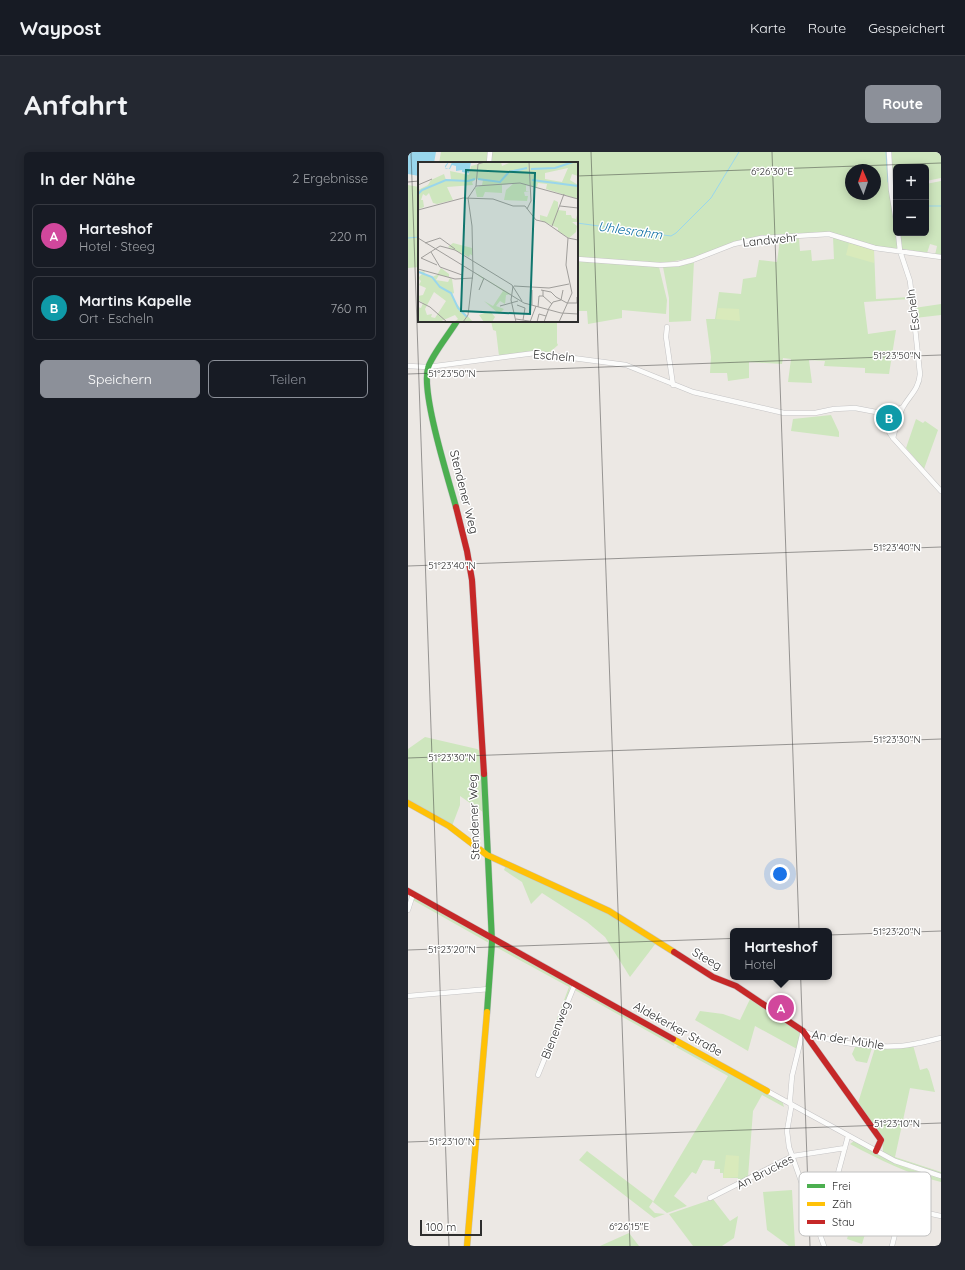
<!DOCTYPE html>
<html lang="de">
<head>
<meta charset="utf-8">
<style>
	body { margin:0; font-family:Quicksand,sans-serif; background:#242831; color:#f1f3f6 }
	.controls { position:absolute; right:12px; top:12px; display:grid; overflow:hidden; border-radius:6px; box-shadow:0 2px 10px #0003 }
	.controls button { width:36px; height:36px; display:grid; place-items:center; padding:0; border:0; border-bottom:1px solid #363941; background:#171b24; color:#f1f3f6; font:20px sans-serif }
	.compass { position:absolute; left:437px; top:12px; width:36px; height:36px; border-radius:50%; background:#171b24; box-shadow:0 2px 10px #0003; rotate:358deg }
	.scale { position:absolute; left:12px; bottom:10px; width:62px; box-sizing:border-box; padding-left:4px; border:2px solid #2e2e2e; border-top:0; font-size:11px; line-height:14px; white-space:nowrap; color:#2e2e2e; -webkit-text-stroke:3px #fff; paint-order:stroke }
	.you { position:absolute; left:372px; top:722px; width:14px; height:14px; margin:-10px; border:3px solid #fff; border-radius:50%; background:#1a73e8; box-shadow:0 0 0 6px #1a73e833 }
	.badge { display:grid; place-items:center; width:26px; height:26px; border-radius:50%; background:#8c9099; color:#fff; font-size:13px; font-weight:700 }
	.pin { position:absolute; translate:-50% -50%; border:2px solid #fff; box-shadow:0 1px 4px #0006 }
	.popup { position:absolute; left:322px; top:776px; width:102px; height:52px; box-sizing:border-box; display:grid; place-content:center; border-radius:6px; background:#171b24; filter:drop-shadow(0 1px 3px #0005); font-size:13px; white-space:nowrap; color:#9ea1a6 }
	.popup b { font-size:15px; color:#f1f3f6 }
	.popup::after { content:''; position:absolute; left:50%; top:100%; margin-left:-8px; border:8px solid transparent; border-top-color:#171b24 }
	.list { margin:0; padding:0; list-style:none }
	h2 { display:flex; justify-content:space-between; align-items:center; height:52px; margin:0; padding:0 16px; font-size:17px }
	h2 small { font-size:13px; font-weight:400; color:#9ea1a6 }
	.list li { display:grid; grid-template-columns:26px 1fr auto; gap:12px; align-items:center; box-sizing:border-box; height:64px; margin:0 8px 8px; padding:0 8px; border:1px solid #363941; border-radius:6px }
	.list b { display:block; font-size:15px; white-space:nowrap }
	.list p { margin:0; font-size:13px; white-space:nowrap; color:#9ea1a6 }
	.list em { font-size:13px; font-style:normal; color:#9ea1a6 }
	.actions { display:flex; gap:8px; padding:12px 16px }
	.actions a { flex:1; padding:9px 0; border:1px solid #8c9099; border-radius:6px; text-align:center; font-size:14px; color:#8c9099 }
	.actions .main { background:#8c9099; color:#fff }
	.map { position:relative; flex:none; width:533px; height:1094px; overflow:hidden; border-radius:6px }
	header { display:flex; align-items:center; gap:24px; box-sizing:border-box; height:56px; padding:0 20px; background:#171b24; border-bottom:1px solid #363941 }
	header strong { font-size:19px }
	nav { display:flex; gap:22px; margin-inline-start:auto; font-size:14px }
	.intro { display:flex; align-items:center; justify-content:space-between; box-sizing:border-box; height:96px; padding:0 24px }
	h1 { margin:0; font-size:28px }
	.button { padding:10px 18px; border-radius:6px; background:#8c9099; color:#fff; font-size:14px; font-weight:700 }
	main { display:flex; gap:24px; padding:0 24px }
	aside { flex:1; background:#171b24; border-radius:6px; box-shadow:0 2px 10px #0003 }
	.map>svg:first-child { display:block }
	.green { fill:#cee6be; fill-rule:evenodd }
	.pitch { fill:#d9eabb }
	.water { fill:#99d6ec }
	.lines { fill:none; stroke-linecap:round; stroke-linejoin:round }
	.stream { stroke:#99d6ec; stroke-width:1 }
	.street-casing { stroke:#c5c4c5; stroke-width:5.5 }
	.fast-casing { stroke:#c5c4c5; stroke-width:7 }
	.slow-casing { stroke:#c5c4c5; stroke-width:7 }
	.jam-casing { stroke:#c5c4c5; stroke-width:7 }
	.street { stroke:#fcfcfb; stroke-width:4.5 }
	.fast { stroke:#4caf50; stroke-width:6 }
	.slow { stroke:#ffc107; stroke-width:6 }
	.jam { stroke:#c62828; stroke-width:6 }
	.ticks { fill:none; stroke:#2e2e2e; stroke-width:1; stroke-opacity:0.45 }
	.labels { text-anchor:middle; stroke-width:3; stroke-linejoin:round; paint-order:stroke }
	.street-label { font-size:12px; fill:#2e2e2e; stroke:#fff }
	.water-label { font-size:13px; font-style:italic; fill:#0d6fa3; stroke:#fff }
	.inset-river { fill:none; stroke:#99d6ec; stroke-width:2 }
	.inset-road { fill:none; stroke:#a09e9b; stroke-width:1 }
	.view { fill:#0f766e; fill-opacity:0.15; stroke:#0f766e; stroke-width:2 }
	.inset-edge { fill:none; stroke:#2e2e2e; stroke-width:2 }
	.key { fill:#fff; stroke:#c0c0c0; stroke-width:1 }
	.key-label { font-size:11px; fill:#2e2e2e }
	.ticks-label { font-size:10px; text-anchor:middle; fill:#2e2e2e; stroke:#fff; stroke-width:3; stroke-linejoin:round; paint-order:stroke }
</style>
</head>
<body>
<header>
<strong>Waypost</strong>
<nav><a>Karte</a><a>Route</a><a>Gespeichert</a></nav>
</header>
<div class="intro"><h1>Anfahrt</h1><a class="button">Route</a></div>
<main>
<aside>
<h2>In der Nähe<small>2 Ergebnisse</small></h2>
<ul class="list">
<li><span class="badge" style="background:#d1479c">A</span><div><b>Harteshof</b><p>Hotel · Steeg</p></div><em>220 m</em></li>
<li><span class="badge" style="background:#0f9aa8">B</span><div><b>Martins Kapelle</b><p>Ort · Escheln</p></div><em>760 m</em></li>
</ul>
<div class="actions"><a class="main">Speichern</a><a>Teilen</a></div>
</aside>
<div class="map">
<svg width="533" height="1094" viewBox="0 0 533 1094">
	<rect width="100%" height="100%" fill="#ece8e4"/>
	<!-- green -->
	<path class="green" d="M 33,0 L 81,0 L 79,11 L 31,11 Z
		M 84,0 L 479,0 L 490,97 L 467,94 L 421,81 L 352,85 L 284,106 L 255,111 L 169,105 L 169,11 L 82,11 ZM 443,18 L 467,18 L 467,42 L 443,42 Z
		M 483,0 L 533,0 L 533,26 L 518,29 L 518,15 L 488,15 L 488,36 L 486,36 Z
		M 533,29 L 533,104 L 527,103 L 529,94 L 522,92 L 519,101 L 494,97 L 491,81 L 518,81 L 518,32 Z
		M 0,33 L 11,35 L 11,115 L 0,116 Z
		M 425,85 L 466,97 L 468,147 L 502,145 L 502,147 L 456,150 L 460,182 L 488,178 L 481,222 L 457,221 L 457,216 L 416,214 L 417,209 L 401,208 L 404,231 L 380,230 L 383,207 L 375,206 L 374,212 L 341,210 L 341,226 L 320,229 L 319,221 L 302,221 L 303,205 L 298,167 L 307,167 L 311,140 L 333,142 L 335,127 L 348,125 L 351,108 L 369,110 L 372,87 L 391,86 L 392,99 L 403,98 L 404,109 L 426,107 Z
		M 169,109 L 251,115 L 259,148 L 258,162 L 214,158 L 214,166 L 180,172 L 179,159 L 169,159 Z
		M 286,109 L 283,169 L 261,170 L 261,146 L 255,115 Z
		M 533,152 L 533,163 L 507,166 L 506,156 Z
		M 83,169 L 149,169 L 149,191 L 150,193 L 141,201 L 91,204 L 88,179 L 85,178 Z
		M 423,263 L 431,280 L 431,285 L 383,279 L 385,267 Z
		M 508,267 L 515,271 L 517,269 L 530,278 L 516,317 L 498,296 Z
		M 17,585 L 69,597 L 73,600 L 75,660 L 52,644 L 52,653 L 44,674 L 0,649 L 0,597 Z
		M 98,713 L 203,762 L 248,791 L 222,825 L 197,785 L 179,770 L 134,741 L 123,752 L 114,730 L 96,718 Z
		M 6,745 L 78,785 L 81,791 L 3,747 Z
		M 89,791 L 162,831 C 163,851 137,899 129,920 L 161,835 L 86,794 Z
		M 169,835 L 267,889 L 266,894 L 165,837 Z
		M 343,845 L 392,880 L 389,897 L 347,874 L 340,899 L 287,868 L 292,859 L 315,862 L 332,868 Z
		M 272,892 L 374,948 L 376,955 L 354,943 L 345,959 L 340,1025 L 330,1031 L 330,1026 L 315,1026 L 315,1021 L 312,1021 L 312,1017 L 306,1017 L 307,1009 L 295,1008 L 288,1022 L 284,1020 L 266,1044 L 279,1054 L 259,1061 L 245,1050 L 320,924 L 268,895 Z
		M 448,893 L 464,896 L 459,911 L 448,909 L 444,902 Z
		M 505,893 L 512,918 L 519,916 L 521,919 L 527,940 L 502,936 L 487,1005 L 533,1020 L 533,1022 L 489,1008 L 475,1000 L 474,985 L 450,951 L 467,896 L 495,896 Z
		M 446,989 L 502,1017 L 533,1026 L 533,1030 C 500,1022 472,1008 442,992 Z
		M 179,999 L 245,1049 L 241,1055 L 247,1061 L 257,1062 L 246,1066 L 171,1008 Z
		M 384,1038 L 387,1094 L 381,1094 L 359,1078 L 355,1040 Z
		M 305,1047 L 322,1069 L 330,1064 L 326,1086 L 314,1094 L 285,1094 L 261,1062 Z
		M 442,1076 L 458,1079 L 454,1092 L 439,1087 Z
		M 221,1081 L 231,1094 L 192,1094 Z"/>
	<!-- pitch -->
	<path class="pitch" d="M 441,91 L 466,98 L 466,111 L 438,103 Z
		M 310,156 L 331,157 L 332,169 L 308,167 Z
		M 318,1003 L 331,1004 L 330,1025 L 315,1026 Z"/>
	<!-- water -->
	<path class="water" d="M 0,0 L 28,0 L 26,11 L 11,11 L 11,24 L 0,22 Z"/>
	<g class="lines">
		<!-- stream -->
		<path class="stream" d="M 478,0 L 480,30
			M 487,46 L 488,47
			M 518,54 L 533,54
			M 169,71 L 263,84 L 268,81 L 303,46 L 331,0
			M 0,86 L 11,85
			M 0,1091 L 3,1094"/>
		<defs>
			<path id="street" d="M 481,0 L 483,38 L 488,69
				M 81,11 L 82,0
				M 169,107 L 252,113 L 270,112 L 285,108 L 326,92 L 353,86 L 421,82 L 467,96 L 533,105
				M 259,175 L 258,185 L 265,233
				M 0,214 L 20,215 L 127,201 L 218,213 L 285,240 L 376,261 L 407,261 L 426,257 L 447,256 L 468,260 L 485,286 L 533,339
				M 468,260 L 486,259 L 495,255
				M 485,286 C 488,275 490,265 495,255 C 502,243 511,237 512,222 L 502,129 L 492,99 L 490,81
				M 0,758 L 5,742
				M 0,844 L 81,837
				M 130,923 L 167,832
				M 359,939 L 487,1009 L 533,1024
				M 428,1027 L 494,1054 L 484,1094
				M 302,1046 L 385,1004 L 437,996
				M 510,1059 L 533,1064
				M 410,1076 L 417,1070 L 440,984
				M 416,1094 L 381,995 L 379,979 L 383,956 L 382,948 L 384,924 L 395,879 C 422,891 464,896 493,894 C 506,893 520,889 533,886"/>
			<path id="fast" d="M 48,355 C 40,326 13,241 20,216 C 23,204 42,181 49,169
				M 76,622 L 84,790 L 79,860"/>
			<path id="slow" d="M 0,651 L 41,674 L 79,703 L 201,759 L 266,800
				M 265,887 L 359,939
				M 59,1094 L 79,860"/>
			<path id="jam" d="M 48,355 L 59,399 L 64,428 L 76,622
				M 0,739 L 265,887
				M 266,800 L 305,825 L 328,834 L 395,879 L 473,988 L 468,999"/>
		</defs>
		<!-- street casing -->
		<use href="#street" class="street-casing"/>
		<!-- fast casing -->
		<use href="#fast" class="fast-casing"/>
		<!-- slow casing -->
		<use href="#slow" class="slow-casing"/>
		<!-- jam casing -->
		<use href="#jam" class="jam-casing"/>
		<!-- street -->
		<use href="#street" class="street"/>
		<!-- fast -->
		<use href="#fast" class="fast"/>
		<!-- slow -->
		<use href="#slow" class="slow"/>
		<!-- jam -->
		<use href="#jam" class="jam"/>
	</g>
	<!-- ticks -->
	<path class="ticks" d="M 3,0 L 41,1094M 183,0 L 222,1094M 364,0 L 402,1094M 169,24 L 533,11M 0,30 L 11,29M 0,222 L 533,203M 0,414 L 533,395M 0,606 L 533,587M 0,798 L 533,779M 0,990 L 533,971"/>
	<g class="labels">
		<!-- street labels -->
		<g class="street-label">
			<text transform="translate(362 88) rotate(-6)" y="4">Landwehr</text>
			<text transform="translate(505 158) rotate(-97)" y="4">Escheln</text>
			<text transform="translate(146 204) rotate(5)" y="4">Escheln</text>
			<text transform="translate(56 340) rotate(76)" y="4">Stendener Weg</text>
			<text transform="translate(66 665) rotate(-92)" y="4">Stendener Weg</text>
			<text transform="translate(299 807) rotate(30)" y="4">Steeg</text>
			<text transform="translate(270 877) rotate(29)" y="4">Aldekerker Straße</text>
			<text transform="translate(148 878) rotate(-69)" y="4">Bienenweg</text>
			<text transform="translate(440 888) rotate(9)" y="4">An der Mühle</text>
			<text transform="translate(357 1020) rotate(-27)" y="4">An Bruckes</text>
		</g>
		<!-- water labels -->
		<g class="water-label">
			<text transform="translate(222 78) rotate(8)" y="5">Uhlesrahm</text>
		</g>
	</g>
	<!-- overview -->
	<g transform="translate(10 10)">
		<rect width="160" height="160" fill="#ece8e4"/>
		<path d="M 68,0 L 83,0 L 84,4 L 93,0 L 160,0 L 160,14 L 154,12 L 152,18 L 160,23 L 160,37 L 128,27 L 129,22 L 120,21 L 119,25 L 108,23 L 108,29 L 112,29 L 106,30 L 107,34 L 110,34 L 109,39 L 86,38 L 88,28 L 96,21 L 84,23 L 84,31 L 67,30 L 65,35 L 59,35 L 57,26 L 64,23 L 65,18 L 58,17 L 54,20 L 55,23 L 29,25 L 35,38 L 19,42 L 15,41 L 11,31 L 8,34 L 5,32 L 3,38 L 5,38 L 6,45 L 1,47 L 0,28 L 10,23 L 13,18 L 26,12 L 28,18 L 33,17 L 32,9 L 51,13 L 53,4 ZM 150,6 L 144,20 L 127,17 L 127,11 ZM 136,38 L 140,40 L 140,48 L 148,49 L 148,53 L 153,53 L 154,56 L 158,57 L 159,53 L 159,60 L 154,60 L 159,64 L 158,70 L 151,76 L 140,69 L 140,66 L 122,58 L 122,53 L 129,55 ZM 35,81 L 54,86 L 55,94 L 52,92 L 51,95 L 30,85 ZM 23,106 L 31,112 L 31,115 L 21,113 L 18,118 L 30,120 L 32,116 L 34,117 L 36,131 L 34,132 L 37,140 L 55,160 L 36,160 L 40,157 L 37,153 L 21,160 L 0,160 L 0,145 L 3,146 L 5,141 L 0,138 L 0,134 L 5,133 L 8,126 L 1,123 L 3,119 L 0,116 L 4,112 L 1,110 L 7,109 L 6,112 L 14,115 L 19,113 ZM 16,130 L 28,139 L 17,156 L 13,155 L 14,152 L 9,153 L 7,147 ZM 56,110 L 93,132 L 88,133 L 87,142 L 82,139 L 78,144 L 86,147 L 81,152 L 66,139 L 75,144 L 85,129 L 66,116 L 61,127 L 65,117 ZM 72,149 L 77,155 L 74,160 L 66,160 L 61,153 Z" fill="#cee6be" fill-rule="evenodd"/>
		<path d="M 30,0 L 31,0 L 27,6 L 31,7 L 34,0 L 53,0 L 51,11 L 44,10 L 44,8 L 38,9 L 38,4 L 34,3 L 32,7 L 28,7 L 27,6 L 27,4 Z" fill="#99d6ec"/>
		<path class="inset-river" d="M 113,7 L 137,6 L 155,0M 60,17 L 82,20 L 91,10 L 109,6M 114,18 L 160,24M 0,32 L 4,28 L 28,18 L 50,19 L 57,17M 1,110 L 14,115 L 22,125 L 33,131 L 40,146 L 49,155"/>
		<path class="inset-road" d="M 0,23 L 14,17M 58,24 L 102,21 L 160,37M 50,36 L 58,24 L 60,2 L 67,0M 142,44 L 160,46M 109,47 L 113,39 L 111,0M 0,48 L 45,36 L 75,37 L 95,44 L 107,44 L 118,58 L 127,60 L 150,76 L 160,78M 134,64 L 146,32M 0,76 L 106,141 L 143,151 L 160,152M 150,76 L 148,103 L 154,131M 7,81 L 22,76 L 37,87M 13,90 L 22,105 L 44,113M 3,96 L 22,84 L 37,88 L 94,123 L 104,139M 3,96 L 19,103M 0,107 L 37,117 L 55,116M 44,117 L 45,104M 95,124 L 93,138 L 98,160M 96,124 L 131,126 L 151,122M 61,128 L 66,116M 114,128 L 114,143M 123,128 L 133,130 L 138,135 L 149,141 L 159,141 L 159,135M 125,134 L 134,142M 0,139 L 12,145 L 29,160M 99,143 L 107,146 L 105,158M 82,144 L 100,139M 120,145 L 121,134 L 125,134 L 125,128M 98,157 L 117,160M 45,160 L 50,153 L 55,110 L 54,64 L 50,36M 112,160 L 118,144M 119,160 L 121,152 L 128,154M 126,160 L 131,146 L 135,140 L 143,138 L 145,128M 141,160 L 154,131"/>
		<path class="view" d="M 48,8 L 117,11 L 112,152 L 43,149 Z"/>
		<rect width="160" height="160" class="inset-edge"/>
	</g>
	<!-- legend -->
	<rect x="391" y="1020" width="132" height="64" rx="6" class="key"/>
	<rect x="399" y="1032" width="18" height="4" fill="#4caf50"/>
	<rect x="399" y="1050" width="18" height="4" fill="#ffc107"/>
	<rect x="399" y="1068" width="18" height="4" fill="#c62828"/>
	<g class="key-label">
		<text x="424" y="1038">Frei</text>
		<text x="424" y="1056">Zäh</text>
		<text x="424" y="1074">Stau</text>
	</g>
	<g class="ticks-label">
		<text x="364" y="23">6°26'30"E</text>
		<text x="489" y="207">51°23'50"N</text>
		<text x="44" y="225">51°23'50"N</text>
		<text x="489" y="399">51°23'40"N</text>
		<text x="44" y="417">51°23'40"N</text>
		<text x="489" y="591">51°23'30"N</text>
		<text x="44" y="609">51°23'30"N</text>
		<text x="489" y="783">51°23'20"N</text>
		<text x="44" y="801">51°23'20"N</text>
		<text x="489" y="975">51°23'10"N</text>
		<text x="44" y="993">51°23'10"N</text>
		<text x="221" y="1078">6°26'15"E</text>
	</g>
</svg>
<div class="controls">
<button>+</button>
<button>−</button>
</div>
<svg class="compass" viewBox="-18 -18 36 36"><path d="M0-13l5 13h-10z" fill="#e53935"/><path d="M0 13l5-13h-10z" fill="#9ea1a6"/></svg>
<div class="scale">100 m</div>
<div class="you"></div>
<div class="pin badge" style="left:373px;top:856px;background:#d1479c">A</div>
<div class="popup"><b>Harteshof</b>Hotel</div>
<div class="pin badge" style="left:481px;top:266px;background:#0f9aa8">B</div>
</div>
</main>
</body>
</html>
